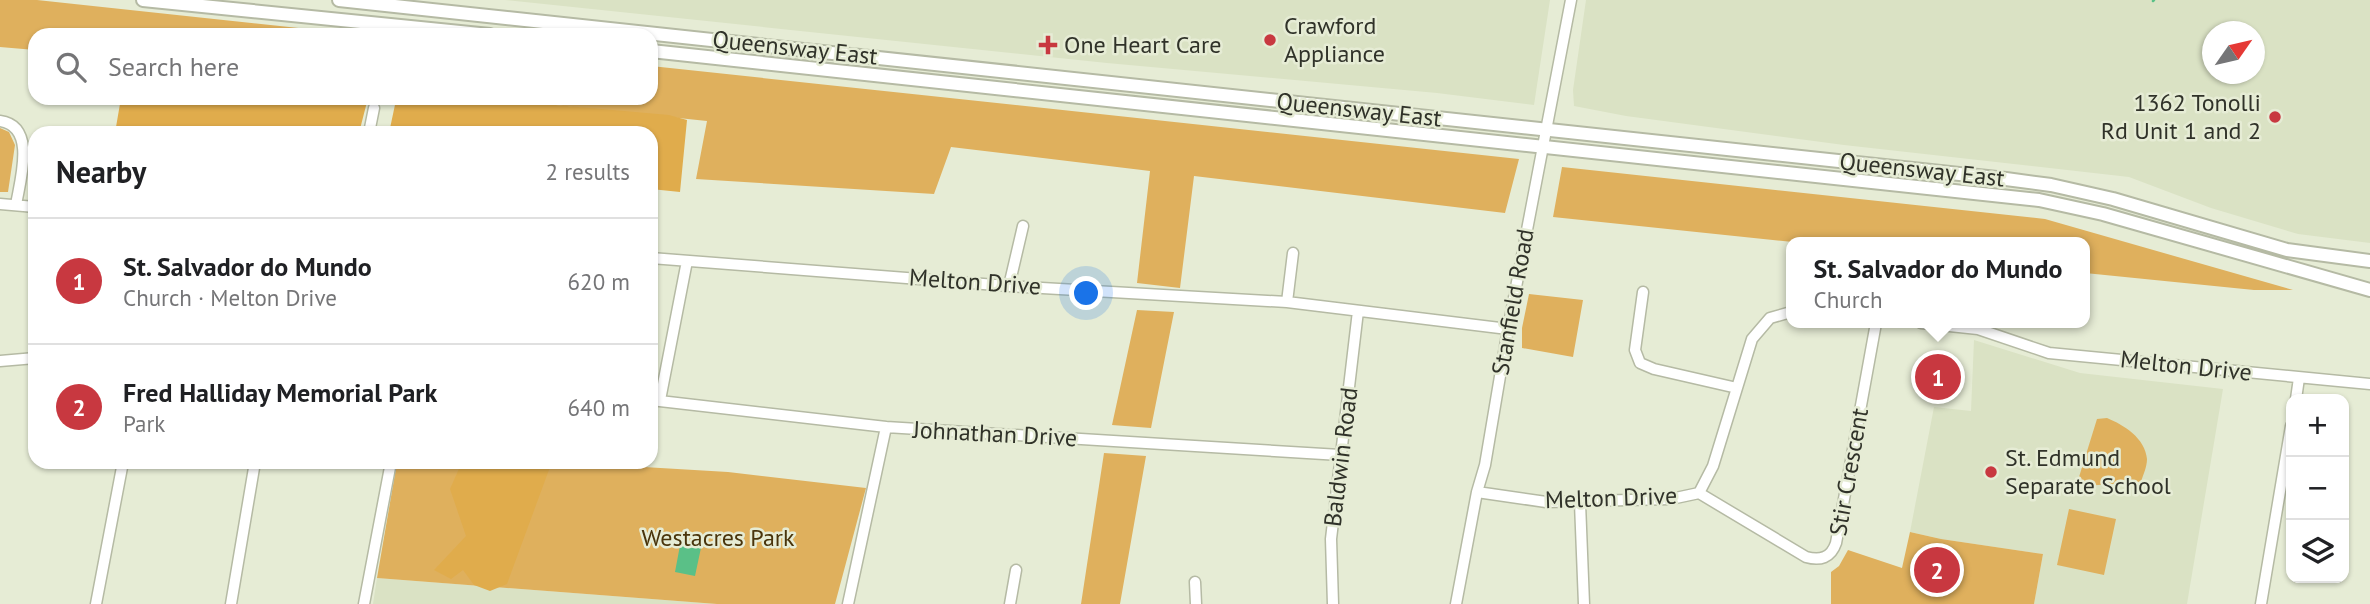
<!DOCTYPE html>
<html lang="en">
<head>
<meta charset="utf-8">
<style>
	body { margin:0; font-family:"PT Sans",sans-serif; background:#f6f6f6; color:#202124 }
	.controls { position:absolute; right:21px; bottom:21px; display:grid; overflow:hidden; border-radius:14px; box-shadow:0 2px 5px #0004 }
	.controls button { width:63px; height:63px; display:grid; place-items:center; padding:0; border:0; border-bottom:2px solid #e0e0e0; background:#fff; color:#202124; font:35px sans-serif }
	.compass { position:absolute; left:2202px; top:21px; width:63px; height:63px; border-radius:50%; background:#fff; box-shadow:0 2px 5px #0004; rotate:56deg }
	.you { position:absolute; left:1087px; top:294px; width:24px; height:24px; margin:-18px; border:5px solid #fff; border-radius:50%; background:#1a73e8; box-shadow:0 0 0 10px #1a73e833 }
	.badge { display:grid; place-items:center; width:46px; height:46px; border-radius:50%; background:#c83840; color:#fff; font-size:23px; font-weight:700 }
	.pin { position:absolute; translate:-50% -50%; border:4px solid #fff; box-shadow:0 2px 7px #0006 }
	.popup { position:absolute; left:1786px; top:237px; width:304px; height:91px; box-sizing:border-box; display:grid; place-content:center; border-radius:14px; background:#fff; filter:drop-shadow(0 2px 5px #0005); font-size:23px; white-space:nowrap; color:#757577 }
	.popup b { font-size:26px; color:#202124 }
	.popup::after { content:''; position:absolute; left:50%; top:100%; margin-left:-14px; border:14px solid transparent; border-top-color:#fff }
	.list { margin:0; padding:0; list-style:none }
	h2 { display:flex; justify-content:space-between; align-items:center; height:91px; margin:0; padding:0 28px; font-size:30px }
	h2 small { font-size:23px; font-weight:400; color:#757577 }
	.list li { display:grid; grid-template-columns:46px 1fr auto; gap:21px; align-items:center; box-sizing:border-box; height:126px; padding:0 28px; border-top:2px solid #e0e0e0 }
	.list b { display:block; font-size:26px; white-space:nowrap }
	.list p { margin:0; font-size:23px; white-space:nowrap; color:#757577 }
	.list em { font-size:23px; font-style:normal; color:#757577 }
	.icon { flex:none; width:38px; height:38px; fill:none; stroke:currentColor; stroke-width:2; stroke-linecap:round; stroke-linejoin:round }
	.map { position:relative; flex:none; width:2370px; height:604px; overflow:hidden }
	.search { position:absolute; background:#fff; box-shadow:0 2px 5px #0004; left:28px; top:28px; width:630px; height:77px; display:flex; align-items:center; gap:18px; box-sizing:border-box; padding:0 24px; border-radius:21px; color:#757577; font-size:26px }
	.panel { position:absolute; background:#fff; box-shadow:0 2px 5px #0004; left:28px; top:126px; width:630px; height:343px; border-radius:21px }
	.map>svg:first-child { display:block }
	.built { fill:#dae2c4; fill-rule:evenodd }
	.green { fill:#dfb05d }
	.forest { fill:#e0ac4c }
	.water { fill:#5ac087 }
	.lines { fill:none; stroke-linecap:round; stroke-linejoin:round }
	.stream { stroke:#5ac087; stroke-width:2.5 }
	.minor-casing { stroke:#b5baa4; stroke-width:13 }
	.major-casing { stroke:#b5baa4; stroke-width:16 }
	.minor { stroke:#fff; stroke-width:10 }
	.major { stroke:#fff; stroke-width:12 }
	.poi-dot { fill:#c83840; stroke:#e6ecd5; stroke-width:2.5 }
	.labels { text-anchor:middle; stroke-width:5; stroke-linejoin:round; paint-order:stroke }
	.poi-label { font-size:24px; fill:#303229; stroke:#e6ecd5; text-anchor:start }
	.street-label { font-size:24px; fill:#303229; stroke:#e6ecd5 }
	.park-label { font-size:24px; fill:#49340b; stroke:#e6ecd5 }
</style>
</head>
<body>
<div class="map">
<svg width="2370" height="604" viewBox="0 0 2370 604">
	<rect width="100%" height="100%" fill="#e6ecd5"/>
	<!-- built -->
	<path class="built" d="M 505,0 L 1550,0 L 1534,105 L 1437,93 L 1107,63 Z
		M 1586,0 L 2370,0 L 2370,243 L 2298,234 L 2211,208 L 2129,177 L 1844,145 L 1626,116 L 1574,106 L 1573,90 ZM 2212,32 L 2254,32 L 2254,74 L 2212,74 Z
		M 1974,340 L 2080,373 L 2223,389 L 2187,604 L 2034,604 L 2043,554 L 1941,539 L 1910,532 L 1934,407 L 1971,411 Z
		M 377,578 L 717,604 L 373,604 Z"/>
	<!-- green -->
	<path class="green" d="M 0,0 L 37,0 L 364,35 L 35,35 L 35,50 L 0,47 Z
		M 651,66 L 1519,159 L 1505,213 L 1194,176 L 1180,288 L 1137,283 L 1150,171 L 951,147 L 934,194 L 696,179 L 707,121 L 487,98 L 651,98 Z
		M 0,128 L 9,132 L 15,145 L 8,192 L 0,192 Z
		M 1562,167 L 2045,219 L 2293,290 L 2254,290 L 2085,273 L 2085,242 L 1793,242 L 1553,217 Z
		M 1529,294 L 1583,300 L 1573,357 L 1522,348 L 1522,328 Z
		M 1137,310 L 1174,312 L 1151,428 L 1112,425 Z
		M 2107,418 C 2124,425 2145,438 2147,459 C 2147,467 2143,475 2141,482 L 2084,486 L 2079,477 L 2097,419 Z
		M 1104,453 L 1146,456 L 1120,604 L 1081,604 Z
		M 397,462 L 559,462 L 728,472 L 866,488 L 835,604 L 717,604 L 377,578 Z
		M 2069,509 L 2116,519 L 2104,575 L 2057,565 Z
		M 1910,532 L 1941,539 L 2043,554 L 2034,604 L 1831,604 L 1831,572 L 1839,566 L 1848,550 L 1902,568 Z"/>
	<!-- forest -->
	<path class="forest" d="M 121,98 L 368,98 L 359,133 L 155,133 L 116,127 Z
		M 404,98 L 477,98 L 669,115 L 687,120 L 680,192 L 651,189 L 651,133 L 389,133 L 396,100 Z
		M 462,462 L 508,462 L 550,467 L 507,584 L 490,591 L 474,585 L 463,570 L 451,579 L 434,570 L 466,536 L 450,489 Z"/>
	<!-- water -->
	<path class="water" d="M 681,540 L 702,543 L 695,576 L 675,572 Z"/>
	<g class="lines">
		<!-- stream -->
		<path class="stream" d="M 2153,1 L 2154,0"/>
		<defs>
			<path id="minor" d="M 0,121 C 37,126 20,180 16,205
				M 369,133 L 374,108
				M 0,204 L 35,207
				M 651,258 L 1009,286 L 1287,302 L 1508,329
				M 1009,286 L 1023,226
				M 1643,292 L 1635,350 L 1640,363 L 1654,369 L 1737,388
				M 1287,302 L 1293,253
				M 1921,323 L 1978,329 L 2049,353 L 2370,384
				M 0,361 L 35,358
				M 2296,399 L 2299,378
				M 651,400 L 886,427 L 1340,455
				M 660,400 L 687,261
				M 1477,492 L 1546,502 L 1671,499 L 1699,493 L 1713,466 L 1752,339 L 1770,318 L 1791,312
				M 1699,493 L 1806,557 C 1820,561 1831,558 1836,543 L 1876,323
				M 1580,503 L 1584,604
				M 1195,582 L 1196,604
				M 96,604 L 123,462
				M 231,604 L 255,462
				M 364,604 L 391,462
				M 848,604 L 886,427
				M 1010,604 L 1016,570
				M 1333,604 L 1331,539 L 1358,311
				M 1456,604 L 1477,492 L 1485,465 L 1508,329 L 1571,0
				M 2261,604 L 2291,426"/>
			<path id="major" d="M 143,0 L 490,35
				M 339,0 L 2006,179 L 2051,185 L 2113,199 L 2287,250 L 2370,261
				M 651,51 L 2039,200 L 2103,214 L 2370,290"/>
		</defs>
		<!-- minor casing -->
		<use href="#minor" class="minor-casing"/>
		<!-- major casing -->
		<use href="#major" class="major-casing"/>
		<!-- minor -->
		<use href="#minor" class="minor"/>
		<!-- major -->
		<use href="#major" class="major"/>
	</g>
	<!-- markers -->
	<g class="poi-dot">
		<circle cx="1270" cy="40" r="7"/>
		<path d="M1044.5 34.5h7v7h7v7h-7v7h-7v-7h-7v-7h7z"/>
		<circle cx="2275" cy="117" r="7"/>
		<circle cx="1991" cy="472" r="7"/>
	</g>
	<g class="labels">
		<!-- poi labels -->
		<g class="poi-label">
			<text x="1284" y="34">Crawford<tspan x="1284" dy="28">Appliance</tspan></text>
			<text x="1064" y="53">One Heart Care</text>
			<text x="2261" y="111" text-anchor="end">1362 Tonolli<tspan x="2261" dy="28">Rd Unit 1 and 2</tspan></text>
			<text x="2005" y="466">St. Edmund<tspan x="2005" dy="28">Separate School</tspan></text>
		</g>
		<!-- street labels -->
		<g class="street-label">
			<text transform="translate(795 48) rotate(6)" y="8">Queensway East</text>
			<text transform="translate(1359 110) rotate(6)" y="8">Queensway East</text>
			<text transform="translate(1922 170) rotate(6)" y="8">Queensway East</text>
			<text transform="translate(975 282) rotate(4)" y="8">Melton Drive</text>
			<text transform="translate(1513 302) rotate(-80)" y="8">Stanfield Road</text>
			<text transform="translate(2186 366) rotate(6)" y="8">Melton Drive</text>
			<text transform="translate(995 434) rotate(3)" y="8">Johnathan Drive</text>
			<text transform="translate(1341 457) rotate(-83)" y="8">Baldwin Road</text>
			<text transform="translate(1849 472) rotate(-80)" y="8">Stir Crescent</text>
			<text transform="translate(1611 498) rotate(-2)" y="8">Melton Drive</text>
		</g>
		<!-- park labels -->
		<g class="park-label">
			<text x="718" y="546">Westacres Park</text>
		</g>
	</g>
</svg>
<div class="controls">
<button>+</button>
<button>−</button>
<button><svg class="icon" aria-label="layers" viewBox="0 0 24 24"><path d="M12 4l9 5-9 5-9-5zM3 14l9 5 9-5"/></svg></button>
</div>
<svg class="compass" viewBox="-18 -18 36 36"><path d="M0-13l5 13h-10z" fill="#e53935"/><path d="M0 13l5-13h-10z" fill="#757577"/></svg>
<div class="you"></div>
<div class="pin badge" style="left:1938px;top:377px">1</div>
<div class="popup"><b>St. Salvador do Mundo</b>Church</div>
<div class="pin badge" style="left:1937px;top:570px">2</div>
<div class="search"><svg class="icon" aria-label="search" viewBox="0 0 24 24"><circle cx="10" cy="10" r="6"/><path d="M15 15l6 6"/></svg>Search here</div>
<section class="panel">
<h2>Nearby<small>2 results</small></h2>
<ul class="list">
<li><span class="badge">1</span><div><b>St. Salvador do Mundo</b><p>Church · Melton Drive</p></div><em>620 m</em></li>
<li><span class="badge">2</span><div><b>Fred Halliday Memorial Park</b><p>Park</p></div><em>640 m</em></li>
</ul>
</section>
</div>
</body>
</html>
